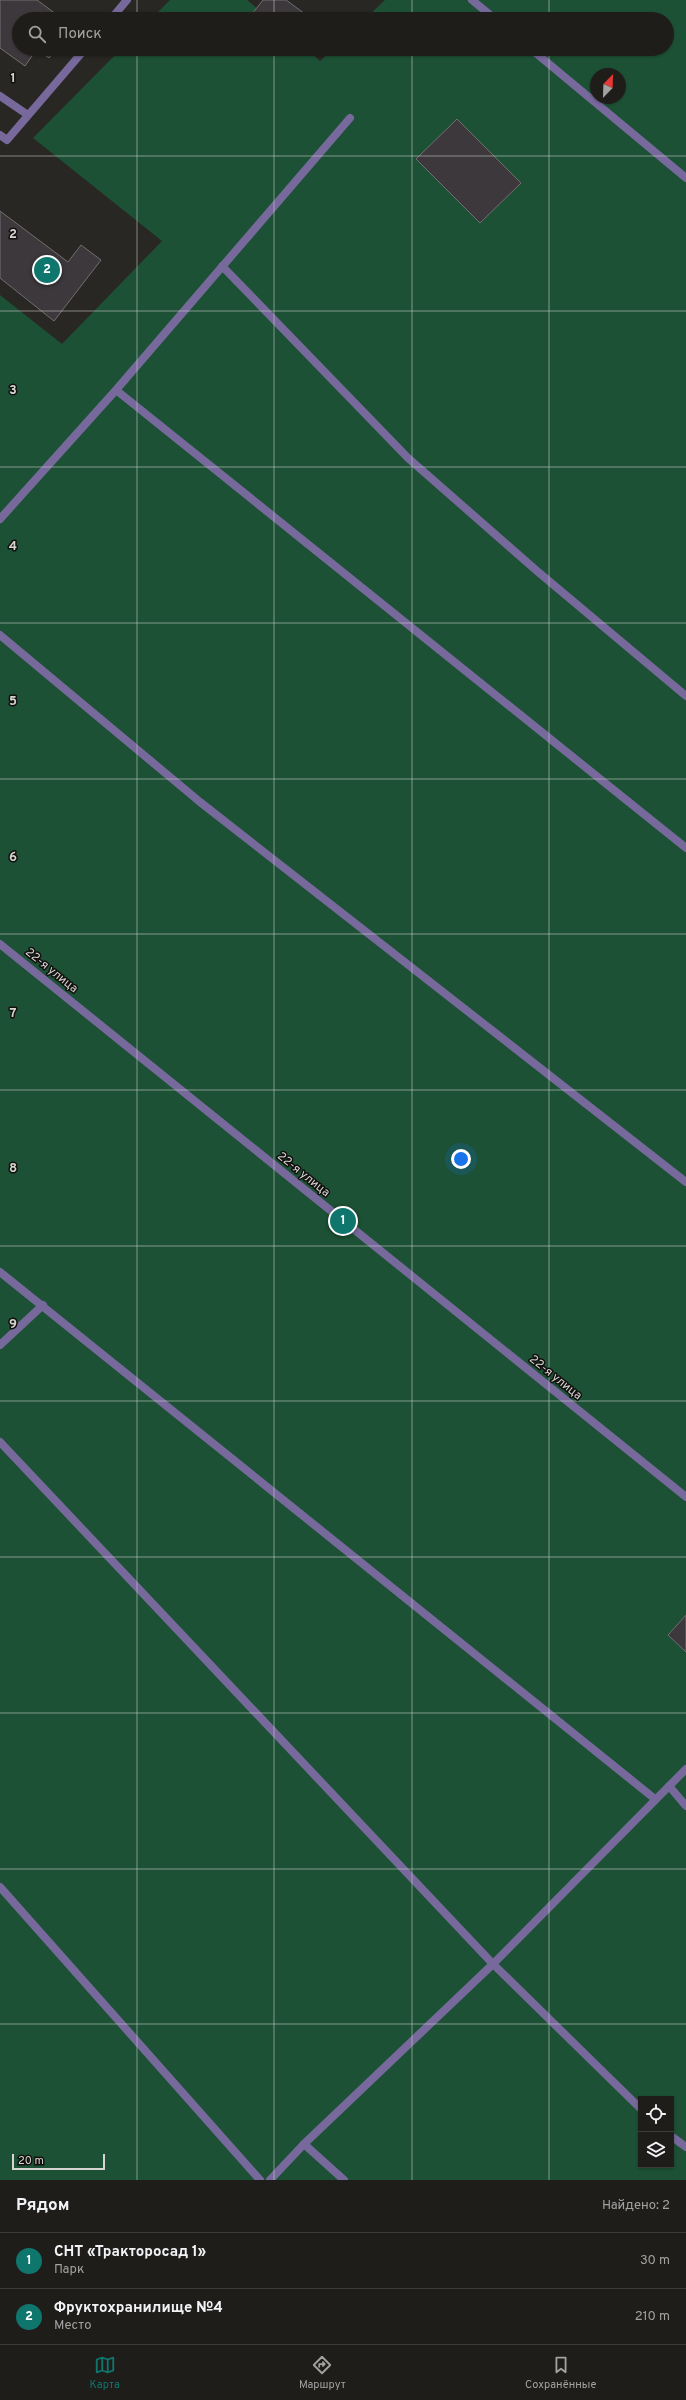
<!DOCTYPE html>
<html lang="ru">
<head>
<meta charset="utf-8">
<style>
	body { margin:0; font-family:Overpass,sans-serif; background:#272623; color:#f1f3f6 }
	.controls { position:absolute; right:12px; bottom:12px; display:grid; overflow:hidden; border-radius:0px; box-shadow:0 1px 3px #0004 }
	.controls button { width:36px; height:36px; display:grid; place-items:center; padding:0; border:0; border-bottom:1px solid #3c3b39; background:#1f1d1a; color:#f1f3f6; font:20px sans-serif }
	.compass { position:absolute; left:590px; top:68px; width:36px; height:36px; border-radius:50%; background:#1f1d1a; box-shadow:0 1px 3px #0004; rotate:23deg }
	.scale { position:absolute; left:12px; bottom:10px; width:93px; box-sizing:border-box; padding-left:4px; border:2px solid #d5d4d1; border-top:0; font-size:11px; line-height:14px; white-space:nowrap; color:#d5d4d1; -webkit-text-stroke:3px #11100e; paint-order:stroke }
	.you { position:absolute; left:461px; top:1159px; width:14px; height:14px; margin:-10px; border:3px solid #fff; border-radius:50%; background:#1a73e8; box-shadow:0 0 0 6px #1a73e833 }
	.badge { display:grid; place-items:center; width:26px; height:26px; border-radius:50%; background:#0f766e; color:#fff; font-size:13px; font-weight:700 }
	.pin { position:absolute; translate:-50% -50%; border:2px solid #fff; box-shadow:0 1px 4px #0006 }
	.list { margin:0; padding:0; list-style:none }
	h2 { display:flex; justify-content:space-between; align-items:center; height:52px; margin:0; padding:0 16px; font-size:17px }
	h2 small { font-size:13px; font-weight:400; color:#a1a2a2 }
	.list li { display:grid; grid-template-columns:26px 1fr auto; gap:12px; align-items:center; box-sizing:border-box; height:56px; padding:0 16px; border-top:1px solid #3c3b39 }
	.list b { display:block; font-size:15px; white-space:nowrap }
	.list p { margin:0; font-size:13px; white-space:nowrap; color:#a1a2a2 }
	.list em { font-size:13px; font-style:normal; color:#a1a2a2 }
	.icon { flex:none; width:22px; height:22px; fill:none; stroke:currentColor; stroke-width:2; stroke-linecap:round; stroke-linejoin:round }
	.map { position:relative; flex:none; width:686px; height:2180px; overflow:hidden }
	.search { position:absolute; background:#1f1d1a; box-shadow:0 1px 3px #0004; left:12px; right:12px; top:12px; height:44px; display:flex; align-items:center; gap:10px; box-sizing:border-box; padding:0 14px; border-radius:22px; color:#a1a2a2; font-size:15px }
	.sheet { height:164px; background:#1f1d1a }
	nav { display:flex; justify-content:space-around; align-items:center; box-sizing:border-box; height:56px; border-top:1px solid #3c3b39; background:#1f1d1a; font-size:11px; color:#a1a2a2 }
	nav a { display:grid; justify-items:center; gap:2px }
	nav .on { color:#0f766e }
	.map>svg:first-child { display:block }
	.green { fill:#1d5135; fill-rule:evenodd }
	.building { fill:#3c383c; stroke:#726e72 }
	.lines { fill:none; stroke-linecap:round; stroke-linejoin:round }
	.service { stroke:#77699c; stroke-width:8 }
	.minor { stroke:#77699c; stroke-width:8 }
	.grid { fill:none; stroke:#d5d4d1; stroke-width:1; stroke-opacity:0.55 }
	.labels { text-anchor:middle; stroke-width:3; stroke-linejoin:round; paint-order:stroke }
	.street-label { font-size:12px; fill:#d5d4d1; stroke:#11100e }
	.grid-label { font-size:13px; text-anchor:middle; font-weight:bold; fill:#d5d4d1; stroke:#11100e; stroke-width:3; stroke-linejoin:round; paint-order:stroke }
</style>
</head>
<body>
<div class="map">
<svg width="686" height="2180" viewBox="0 0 686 2180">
	<rect width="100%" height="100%" fill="#292723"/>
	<!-- green -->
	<path class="green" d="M 170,0 L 247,0 L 270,19 L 151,19 Z
		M 385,0 L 686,0 L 686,2180 L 0,2180 L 0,295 L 62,344 L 162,241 L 33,138 L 121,49 L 306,49 L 320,61 L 333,49 L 667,49 L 667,19 L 365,19 ZM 596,74 L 620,74 L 620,98 L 596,98 ZM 641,2099 L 671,2099 L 671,2165 L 641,2165 Z"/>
	<!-- building -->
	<path class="building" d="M 0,0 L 37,0 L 60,17 L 19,19 L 19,49 L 56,49 L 49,58 L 37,49 L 25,66 L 0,48 Z
		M 263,0 L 286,0 L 312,19 L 248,19 Z
		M 550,49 L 564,49 L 557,56 Z
		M 457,119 L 521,183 L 480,223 L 416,159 Z
		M 0,211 L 68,262 L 81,245 L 101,260 L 54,321 L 0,278 Z
		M 686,1615 L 686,1652 L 668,1635 Z"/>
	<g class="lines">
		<!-- service -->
		<path class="service" d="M 472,0 L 495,19
			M 111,19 L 127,0
			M 531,49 L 686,178
			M 0,96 L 28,115
			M 0,135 L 7,140 L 85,49
			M 222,266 L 408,458 L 537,571 L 686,696
			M 116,390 L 686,848
			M 0,519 L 116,390 L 350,118
			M 0,635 L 200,802 L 686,1182
			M 0,944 L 686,1497
			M 0,1272 L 655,1799
			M 0,1345 L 43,1305
			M 0,1442 L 493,1964 L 641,2109
			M 669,1786 L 686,1806
			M 0,1887 L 260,2180
			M 671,2136 L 686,2147
			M 304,2144 L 344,2180"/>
		<!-- minor -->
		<path class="minor" d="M 270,2180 L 304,2144 L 493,1964 L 686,1769"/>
	</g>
	<!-- grid -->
	<path class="grid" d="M 137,0 L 137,19M 274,0 L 274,19M 412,0 L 412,19M 549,0 L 549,19M 137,49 L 137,2180M 274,49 L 274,2180M 412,49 L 412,2180M 549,49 L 549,2180M 0,156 L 686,156M 0,311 L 686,311M 0,467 L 686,467M 0,623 L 686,623M 0,779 L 686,779M 0,934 L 686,934M 0,1090 L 686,1090M 0,1246 L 686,1246M 0,1401 L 686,1401M 0,1557 L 686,1557M 0,1713 L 686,1713M 0,1869 L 686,1869M 0,2024 L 686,2024"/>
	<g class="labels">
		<!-- street labels -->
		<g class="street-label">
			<text transform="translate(52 970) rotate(39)" y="4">22-я улица</text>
			<text transform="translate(304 1174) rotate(39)" y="4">22-я улица</text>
			<text transform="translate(556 1377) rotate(39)" y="4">22-я улица</text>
		</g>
	</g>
	<g class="grid-label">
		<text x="13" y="82">1</text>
		<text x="13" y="238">2</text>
		<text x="13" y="394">3</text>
		<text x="13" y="550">4</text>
		<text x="13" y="705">5</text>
		<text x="13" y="861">6</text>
		<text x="13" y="1017">7</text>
		<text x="13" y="1172">8</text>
		<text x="13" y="1328">9</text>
	</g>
</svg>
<div class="controls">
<button><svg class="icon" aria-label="locate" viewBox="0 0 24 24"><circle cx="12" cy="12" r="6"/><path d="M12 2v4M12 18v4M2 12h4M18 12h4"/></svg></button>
<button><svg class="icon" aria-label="layers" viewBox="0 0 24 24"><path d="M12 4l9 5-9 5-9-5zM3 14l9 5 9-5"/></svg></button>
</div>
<svg class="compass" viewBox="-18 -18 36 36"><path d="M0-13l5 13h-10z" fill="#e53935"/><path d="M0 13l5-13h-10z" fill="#a1a2a2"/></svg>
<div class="scale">20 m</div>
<div class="you"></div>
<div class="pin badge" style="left:343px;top:1221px">1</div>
<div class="pin badge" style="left:47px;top:270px">2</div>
<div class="search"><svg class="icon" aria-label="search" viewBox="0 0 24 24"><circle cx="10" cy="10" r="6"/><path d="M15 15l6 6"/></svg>Поиск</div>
</div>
<section class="sheet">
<h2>Рядом<small>Найдено: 2</small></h2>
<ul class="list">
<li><span class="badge">1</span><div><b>СНТ «Тракторосад 1»</b><p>Парк</p></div><em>30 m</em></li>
<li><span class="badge">2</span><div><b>Фруктохранилище №4</b><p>Место</p></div><em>210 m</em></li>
</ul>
</section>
<nav>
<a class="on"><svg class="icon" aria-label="map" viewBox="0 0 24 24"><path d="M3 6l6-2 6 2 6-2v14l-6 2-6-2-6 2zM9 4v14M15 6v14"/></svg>Карта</a>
<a><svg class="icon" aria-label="directions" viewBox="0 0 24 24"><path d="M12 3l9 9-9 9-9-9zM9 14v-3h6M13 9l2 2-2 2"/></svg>Маршрут</a>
<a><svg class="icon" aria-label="saved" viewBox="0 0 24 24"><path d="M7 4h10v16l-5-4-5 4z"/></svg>Сохранённые</a>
</nav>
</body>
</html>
